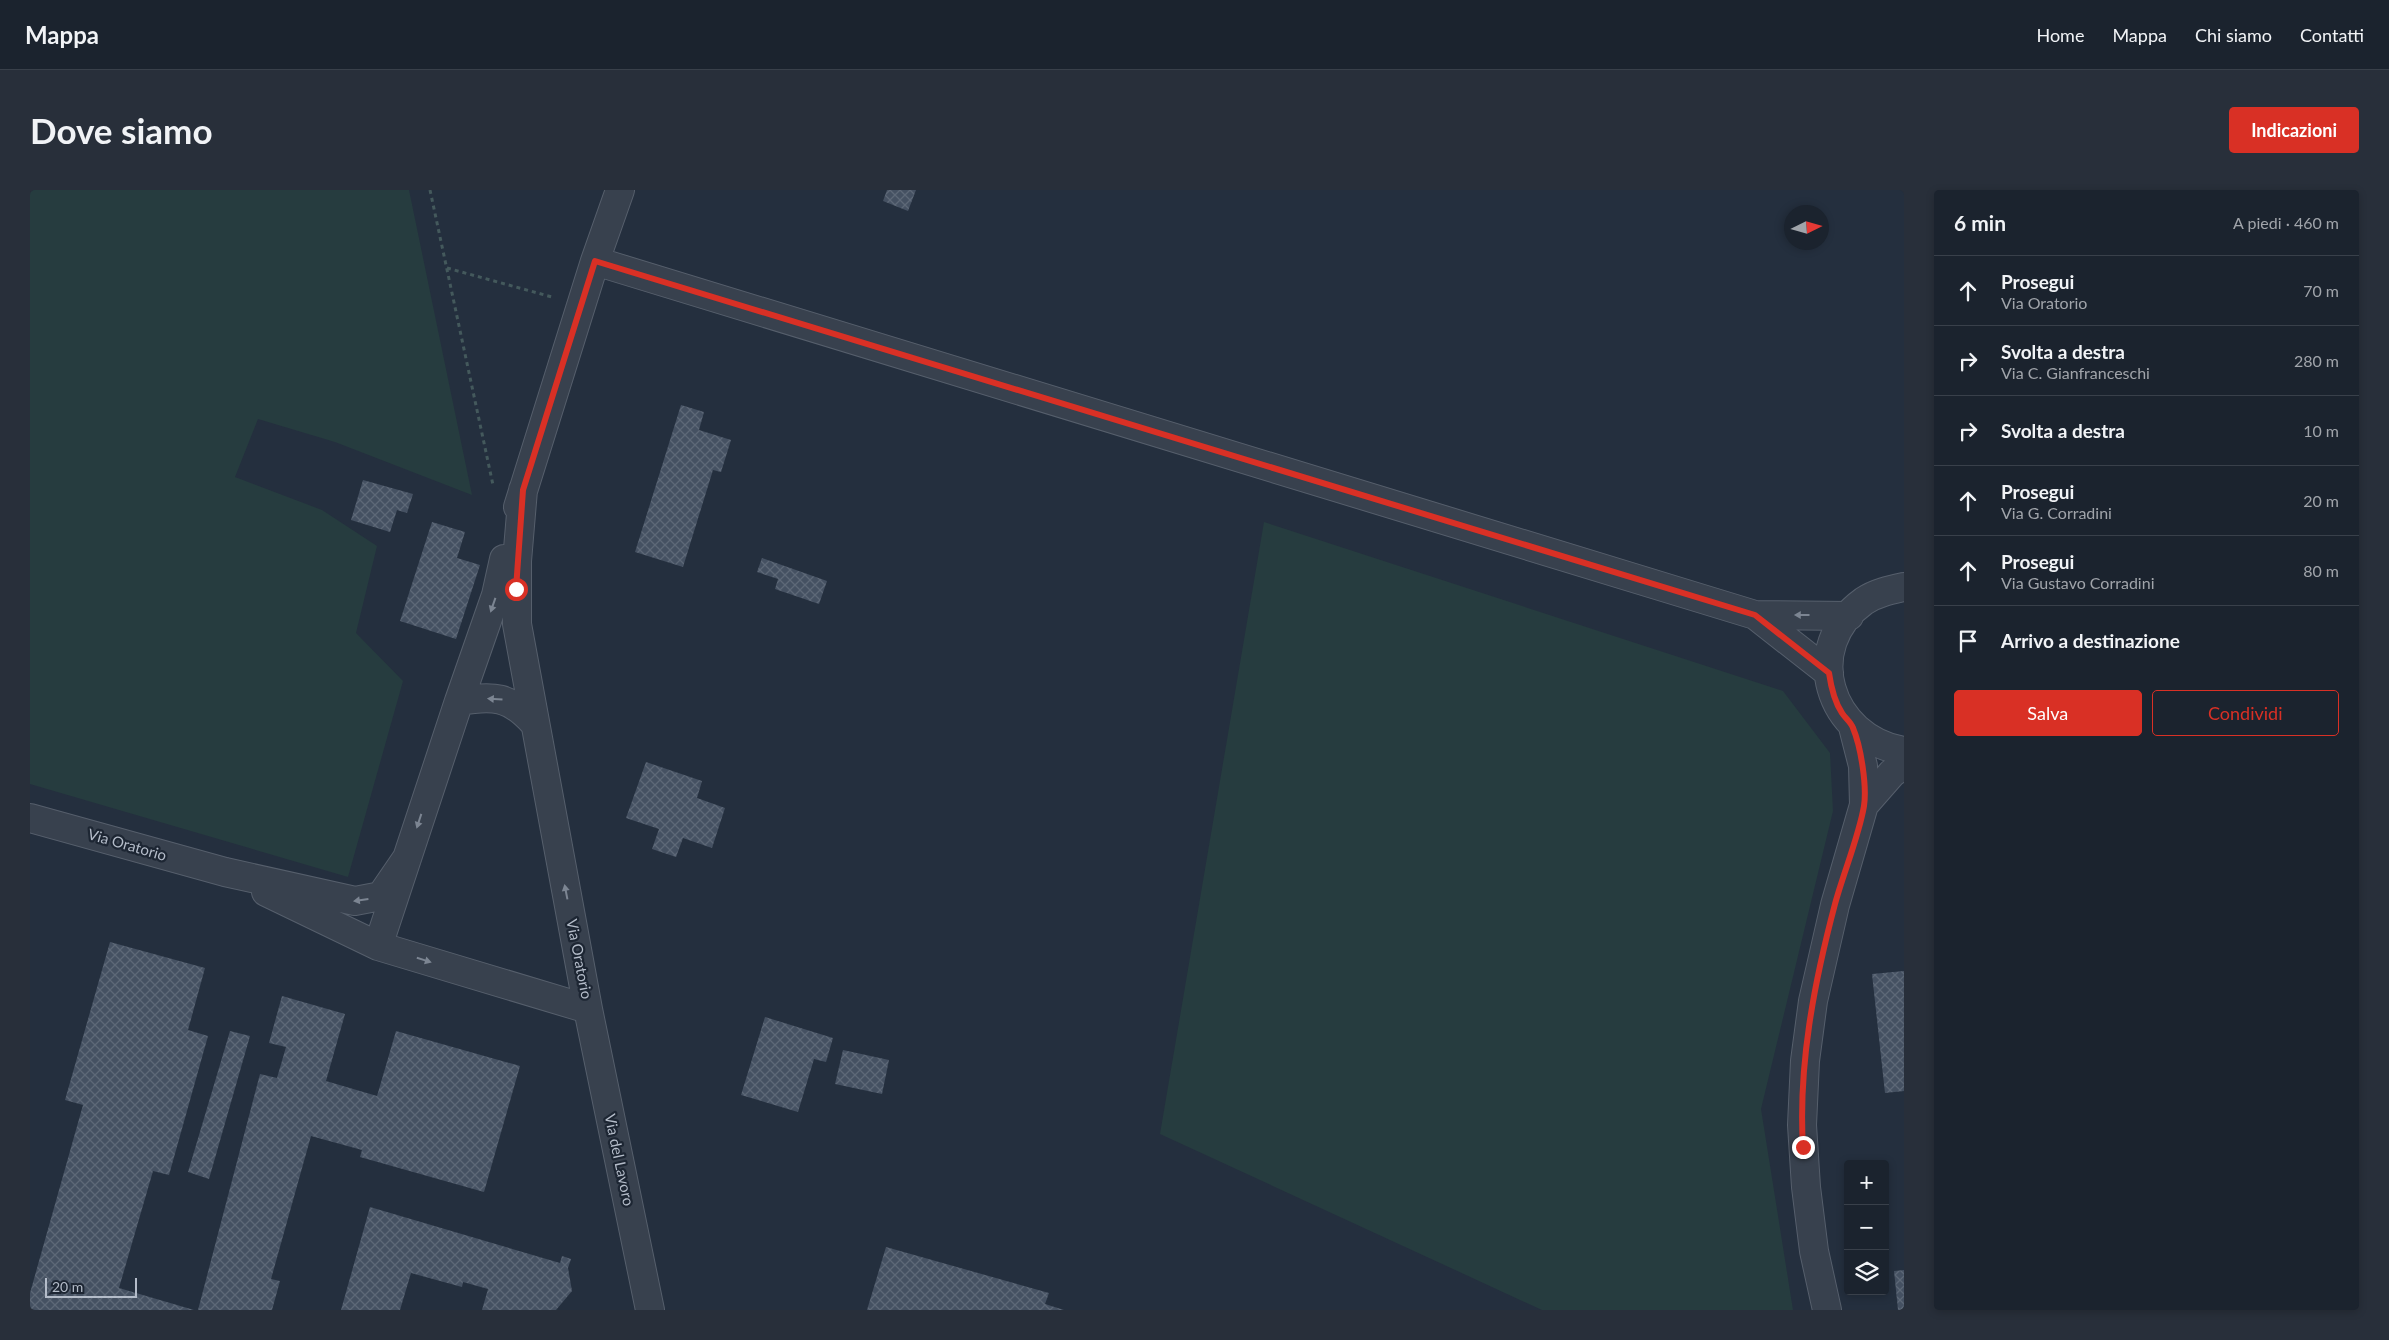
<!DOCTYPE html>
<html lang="it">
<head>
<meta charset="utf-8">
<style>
	body { margin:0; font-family:Lato,sans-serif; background:#282f3a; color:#f1f3f6 }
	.controls { position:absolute; right:15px; bottom:15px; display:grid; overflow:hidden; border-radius:5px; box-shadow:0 2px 8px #0003 }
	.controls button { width:45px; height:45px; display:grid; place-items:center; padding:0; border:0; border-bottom:1px solid #39404a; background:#1b232e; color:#f1f3f6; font:25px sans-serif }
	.compass { position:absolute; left:1754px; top:15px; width:45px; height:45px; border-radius:50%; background:#1b232e; box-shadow:0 2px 8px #0003; rotate:85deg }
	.scale { position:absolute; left:15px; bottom:12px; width:92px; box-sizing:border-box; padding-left:5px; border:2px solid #b4bcc9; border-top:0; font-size:14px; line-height:18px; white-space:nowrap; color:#b4bcc9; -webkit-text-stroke:4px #1d2633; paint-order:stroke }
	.stop { position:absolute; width:15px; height:15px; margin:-11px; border:4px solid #d93025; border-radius:50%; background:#fff }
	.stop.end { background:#d93025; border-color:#fff; box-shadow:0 1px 5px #0008 }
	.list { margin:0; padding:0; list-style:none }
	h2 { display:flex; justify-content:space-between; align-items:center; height:65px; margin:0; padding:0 20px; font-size:21px }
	h2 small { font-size:16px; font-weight:400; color:#a0a4aa }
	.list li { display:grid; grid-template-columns:32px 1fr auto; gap:15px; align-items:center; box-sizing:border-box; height:70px; padding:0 20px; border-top:1px solid #39404a }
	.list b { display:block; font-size:19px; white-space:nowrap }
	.list p { margin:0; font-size:16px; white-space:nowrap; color:#a0a4aa }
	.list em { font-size:16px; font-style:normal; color:#a0a4aa }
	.actions { display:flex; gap:10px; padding:15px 20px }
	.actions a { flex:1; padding:11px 0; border:1px solid #d93025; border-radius:5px; text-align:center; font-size:18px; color:#d93025 }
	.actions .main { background:#d93025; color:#fff }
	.icon { flex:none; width:28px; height:28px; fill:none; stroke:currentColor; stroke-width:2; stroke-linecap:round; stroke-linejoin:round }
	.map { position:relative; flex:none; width:1874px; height:1120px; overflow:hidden; border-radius:5px }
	header { display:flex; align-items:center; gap:30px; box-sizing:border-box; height:70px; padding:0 25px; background:#1b232e; border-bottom:1px solid #39404a }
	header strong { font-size:24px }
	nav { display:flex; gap:28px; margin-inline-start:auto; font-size:18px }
	.intro { display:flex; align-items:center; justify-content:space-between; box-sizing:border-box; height:120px; padding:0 30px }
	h1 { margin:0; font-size:35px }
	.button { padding:12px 22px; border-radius:5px; background:#d93025; color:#fff; font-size:18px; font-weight:700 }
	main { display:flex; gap:30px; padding:0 30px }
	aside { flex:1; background:#1b232e; border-radius:5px; box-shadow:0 2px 8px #0003 }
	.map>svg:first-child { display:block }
	.grass { fill:#263c3f }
	.building { fill:url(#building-cross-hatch) }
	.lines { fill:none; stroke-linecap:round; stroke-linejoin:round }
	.minor-casing { stroke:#565f6c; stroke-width:30 }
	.path { stroke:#44595c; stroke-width:3; stroke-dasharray:4 4; stroke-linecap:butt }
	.minor { stroke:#38414e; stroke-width:28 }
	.oneway { fill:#7c8592 }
	.route { stroke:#d93025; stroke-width:6 }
	.labels { text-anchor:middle; stroke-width:4.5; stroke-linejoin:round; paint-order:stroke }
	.street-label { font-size:15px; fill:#b4bcc9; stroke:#1d2633 }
</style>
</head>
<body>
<header>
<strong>Mappa</strong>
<nav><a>Home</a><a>Mappa</a><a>Chi siamo</a><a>Contatti</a></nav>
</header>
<div class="intro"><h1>Dove siamo</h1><a class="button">Indicazioni</a></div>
<main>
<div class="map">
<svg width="1874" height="1120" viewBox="0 0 1874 1120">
	<defs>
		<pattern id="building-cross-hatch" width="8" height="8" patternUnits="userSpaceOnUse" patternTransform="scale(1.25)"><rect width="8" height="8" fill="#455162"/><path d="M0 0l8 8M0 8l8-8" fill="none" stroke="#5d6877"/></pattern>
	</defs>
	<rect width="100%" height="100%" fill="#242f3e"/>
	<!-- grass -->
	<path class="grass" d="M 0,0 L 379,0 L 442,305 L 305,252 L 228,229 L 205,287 L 292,320 L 347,356 L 326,443 L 373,491 L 318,687 L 0,594 Z
		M 1234,332 L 1753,501 L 1800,563 L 1803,621 L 1731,919 L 1763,1120 L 1512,1120 L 1130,944 Z"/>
	<!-- building -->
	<path class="building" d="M 857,0 L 886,0 L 878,21 L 853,11 Z
		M 651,215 L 674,222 L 669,240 L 701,250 L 691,282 L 683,280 L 653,377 L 605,362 Z
		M 333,290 L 383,304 L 377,323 L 367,320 L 360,342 L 321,330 Z
		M 402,332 L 435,342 L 427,368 L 450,375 L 426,449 L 370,431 Z
		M 732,368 L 797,391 L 789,414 L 745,399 L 748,389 L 727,382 Z
		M 616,572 L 672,591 L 667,608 L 695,618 L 682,658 L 653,648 L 646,667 L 622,659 L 629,639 L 596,628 Z
		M 80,752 L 175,778 L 158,840 L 178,846 L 139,985 L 123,981 L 89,1098 L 164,1120 L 0,1120 L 0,1103 L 53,915 L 35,910 Z
		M 1874,781 L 1874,901 L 1855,903 L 1842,784 Z
		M 252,806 L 315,824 L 296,891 L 347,906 L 366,841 L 490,876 L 454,1002 L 330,967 L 332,960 L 281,946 L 241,1089 L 250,1091 L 242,1120 L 168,1120 L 230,884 L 247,888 L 256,857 L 239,853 Z
		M 735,827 L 803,848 L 796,872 L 784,869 L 768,922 L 711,905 Z
		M 200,841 L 220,846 L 179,989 L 158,982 Z
		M 813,860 L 859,870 L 852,904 L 805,894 Z
		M 340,1017 L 530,1073 L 532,1066 L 541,1069 L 538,1078 L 542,1101 L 526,1120 L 452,1120 L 458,1099 L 433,1092 L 432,1097 L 381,1083 L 370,1120 L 311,1120 Z
		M 856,1057 L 1019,1103 L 1015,1114 L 1034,1120 L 837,1120 Z
		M 1874,1080 L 1874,1120 L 1868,1120 L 1864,1081 Z"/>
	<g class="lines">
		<defs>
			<path id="minor" d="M 565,71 L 1725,425 L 1819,426
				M 493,300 L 487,371 L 487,434 L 558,819 L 620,1120
				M 488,317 L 565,71 L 590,0
				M 1874,397 C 1860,400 1846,403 1834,411 C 1770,457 1798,548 1874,561
				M 1725,425 L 1799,483
				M 429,511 L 466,405 L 474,369
				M 1834,615 L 1862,583 L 1874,575
				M 0,628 L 195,682 L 325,711 L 351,706 L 377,668
				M 236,702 L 348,756 L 558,819
				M 348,756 L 429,511 C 463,505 480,506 504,533
				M 1797,1120 L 1784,1061 L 1776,997 L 1772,935 L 1775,871 L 1783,811 L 1805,715 L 1834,615 L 1833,576 L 1823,537"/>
		</defs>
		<!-- minor casing -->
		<use href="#minor" class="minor-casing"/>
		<!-- path -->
		<path class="path" d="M 400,0 L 463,295
			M 417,78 L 522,107"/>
		<!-- minor -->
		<use href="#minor" class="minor"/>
	</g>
	<!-- one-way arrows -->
	<defs><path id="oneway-solid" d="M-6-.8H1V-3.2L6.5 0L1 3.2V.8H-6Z" transform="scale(1.25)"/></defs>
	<g class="oneway">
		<use href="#oneway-solid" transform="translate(463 415) rotate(109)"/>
		<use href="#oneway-solid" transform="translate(1772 425) rotate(-180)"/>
		<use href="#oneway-solid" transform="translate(465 509) rotate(-176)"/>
		<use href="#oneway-solid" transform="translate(389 631) rotate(108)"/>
		<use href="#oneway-solid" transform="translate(536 702) rotate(-101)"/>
		<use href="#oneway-solid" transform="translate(331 710) rotate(172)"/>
		<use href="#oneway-solid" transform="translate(394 770) rotate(17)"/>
	</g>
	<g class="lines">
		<!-- route -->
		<path class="route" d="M 486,399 L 493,300 L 565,71 L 1725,425 L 1799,483 C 1801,497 1804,511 1812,523 C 1815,528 1821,532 1823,538 C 1831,557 1837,596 1834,616 C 1829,646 1813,684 1805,714 C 1784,793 1768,876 1773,957"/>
	</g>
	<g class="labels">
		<!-- street labels -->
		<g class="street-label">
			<text transform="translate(97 655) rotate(16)" y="5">Via Oratorio</text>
			<text transform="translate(549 769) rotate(79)" y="5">Via Oratorio</text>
			<text transform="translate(589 970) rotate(78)" y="5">Via del Lavoro</text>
		</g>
	</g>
</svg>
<div class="controls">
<button>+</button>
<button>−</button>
<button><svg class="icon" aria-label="layers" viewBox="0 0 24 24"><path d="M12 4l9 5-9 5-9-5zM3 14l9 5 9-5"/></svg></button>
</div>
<svg class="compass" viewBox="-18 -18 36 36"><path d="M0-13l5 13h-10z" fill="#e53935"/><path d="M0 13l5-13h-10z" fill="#a0a4aa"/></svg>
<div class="scale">20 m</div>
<div class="stop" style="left:486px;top:399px"></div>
<div class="stop end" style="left:1773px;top:957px"></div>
</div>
<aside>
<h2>6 min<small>A piedi · 460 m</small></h2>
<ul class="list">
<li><svg class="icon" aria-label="ahead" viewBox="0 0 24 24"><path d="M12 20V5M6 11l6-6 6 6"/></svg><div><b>Prosegui</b><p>Via Oratorio</p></div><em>70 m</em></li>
<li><svg class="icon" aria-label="right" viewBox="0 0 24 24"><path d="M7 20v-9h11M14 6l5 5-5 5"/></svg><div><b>Svolta a destra</b><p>Via C. Gianfranceschi</p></div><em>280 m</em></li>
<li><svg class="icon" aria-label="right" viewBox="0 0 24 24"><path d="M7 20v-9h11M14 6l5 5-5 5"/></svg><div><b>Svolta a destra</b></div><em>10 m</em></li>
<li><svg class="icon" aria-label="ahead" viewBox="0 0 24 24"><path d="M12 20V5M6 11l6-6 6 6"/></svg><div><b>Prosegui</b><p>Via G. Corradini</p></div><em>20 m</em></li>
<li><svg class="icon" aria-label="ahead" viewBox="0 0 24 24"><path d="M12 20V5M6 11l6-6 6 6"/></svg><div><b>Prosegui</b><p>Via Gustavo Corradini</p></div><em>80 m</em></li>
<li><svg class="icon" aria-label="arrive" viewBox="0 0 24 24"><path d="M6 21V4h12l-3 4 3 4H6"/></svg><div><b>Arrivo a destinazione</b></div></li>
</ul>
<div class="actions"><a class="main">Salva</a><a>Condividi</a></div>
</aside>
</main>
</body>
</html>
